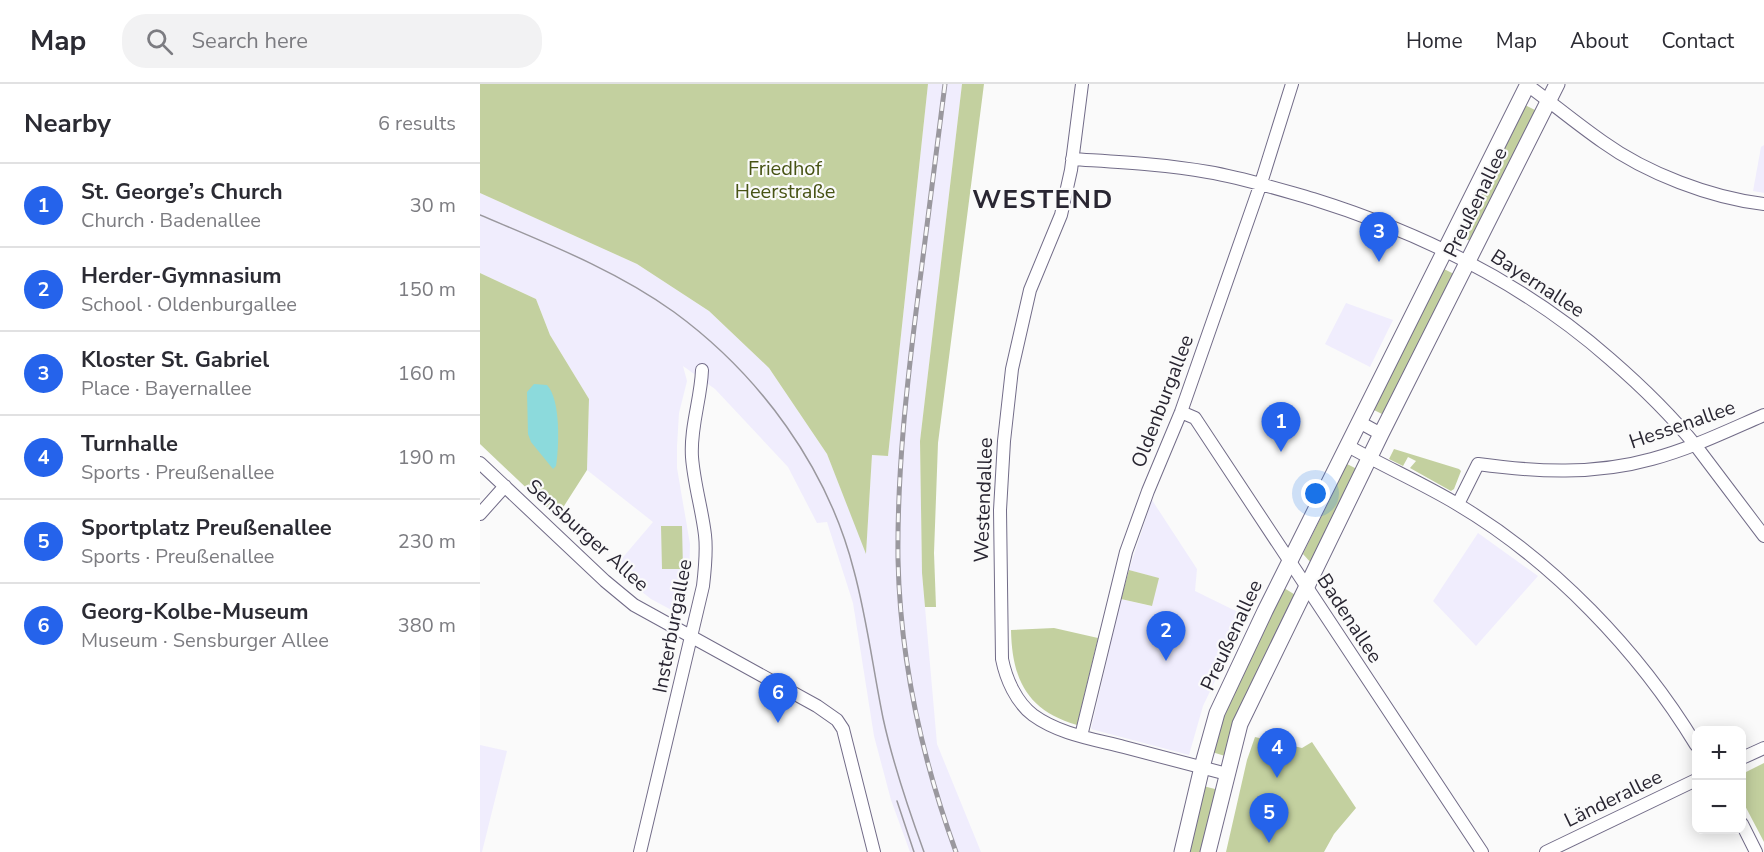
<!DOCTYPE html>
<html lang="en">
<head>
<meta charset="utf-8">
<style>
	body { margin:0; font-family:"Nunito Sans",sans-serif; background:#f2f2f3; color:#2b2b33 }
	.controls { position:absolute; right:18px; bottom:18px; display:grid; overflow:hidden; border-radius:12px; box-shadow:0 3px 15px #0003 }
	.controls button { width:54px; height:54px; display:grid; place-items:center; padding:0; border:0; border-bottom:2px solid #e1e1e2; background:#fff; color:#2b2b33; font:30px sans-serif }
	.you { position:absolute; left:836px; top:410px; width:21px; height:21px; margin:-15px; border:4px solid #fff; border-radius:50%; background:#1a73e8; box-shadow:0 0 0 9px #1a73e833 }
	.badge { display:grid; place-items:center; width:39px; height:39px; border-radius:50%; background:#2563eb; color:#fff; font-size:20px; font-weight:700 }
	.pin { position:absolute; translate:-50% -50px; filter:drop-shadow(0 2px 3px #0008) }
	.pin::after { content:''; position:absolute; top:32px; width:21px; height:18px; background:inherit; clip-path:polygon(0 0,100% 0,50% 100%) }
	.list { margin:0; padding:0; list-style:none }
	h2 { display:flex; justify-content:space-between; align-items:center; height:78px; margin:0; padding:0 24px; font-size:26px }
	h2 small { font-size:20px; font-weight:400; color:#7c7c81 }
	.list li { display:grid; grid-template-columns:39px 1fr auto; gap:18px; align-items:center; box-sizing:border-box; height:84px; padding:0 24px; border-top:2px solid #e1e1e2 }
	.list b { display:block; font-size:22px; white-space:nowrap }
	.list p { margin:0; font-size:20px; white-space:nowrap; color:#7c7c81 }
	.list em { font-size:20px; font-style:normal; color:#7c7c81 }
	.icon { flex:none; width:33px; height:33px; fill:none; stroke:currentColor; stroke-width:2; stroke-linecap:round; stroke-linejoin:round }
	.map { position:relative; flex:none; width:1284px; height:768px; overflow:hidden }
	header { display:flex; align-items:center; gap:36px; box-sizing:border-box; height:84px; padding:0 30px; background:#fff; border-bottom:2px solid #e1e1e2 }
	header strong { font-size:28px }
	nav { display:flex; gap:33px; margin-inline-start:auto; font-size:21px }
	.search { width:420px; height:54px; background:#f2f2f3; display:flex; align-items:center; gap:15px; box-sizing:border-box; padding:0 21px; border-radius:24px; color:#7c7c81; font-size:22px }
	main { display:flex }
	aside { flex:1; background:#fff }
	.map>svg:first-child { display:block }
	.built { fill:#f0edfd }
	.green { fill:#c3d09f }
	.water { fill:#8cdadc }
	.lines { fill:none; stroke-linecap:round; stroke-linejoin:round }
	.minor-casing { stroke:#726c88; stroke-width:14 }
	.tertiary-casing { stroke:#726c88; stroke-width:17 }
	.minor { stroke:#fff; stroke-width:12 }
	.tertiary { stroke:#fff; stroke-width:15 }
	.tram { stroke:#9a989e; stroke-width:1.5 }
	.rail-casing { stroke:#9a989e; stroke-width:5 }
	.rail { stroke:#fafafa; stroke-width:3; stroke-dasharray:9; stroke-linecap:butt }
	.labels { text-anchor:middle; stroke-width:4.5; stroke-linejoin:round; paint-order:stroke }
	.park-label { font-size:20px; fill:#475314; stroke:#fafafa }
	.street-label { font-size:20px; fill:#292632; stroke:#fafafa }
	.district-label { font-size:26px; font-weight:bold; letter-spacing:1.5px; fill:#292632; stroke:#fafafa }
</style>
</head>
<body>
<header>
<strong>Map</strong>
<div class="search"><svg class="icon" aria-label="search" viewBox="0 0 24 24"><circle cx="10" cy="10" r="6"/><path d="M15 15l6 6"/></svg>Search here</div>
<nav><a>Home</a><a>Map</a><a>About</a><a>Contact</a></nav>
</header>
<main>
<aside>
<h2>Nearby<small>6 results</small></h2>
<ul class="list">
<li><span class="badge">1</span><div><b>St. George’s Church</b><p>Church · Badenallee</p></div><em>30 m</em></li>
<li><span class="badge">2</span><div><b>Herder-Gymnasium</b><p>School · Oldenburgallee</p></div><em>150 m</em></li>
<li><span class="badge">3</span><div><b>Kloster St. Gabriel</b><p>Place · Bayernallee</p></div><em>160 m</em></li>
<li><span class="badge">4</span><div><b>Turnhalle</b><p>Sports · Preußenallee</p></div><em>190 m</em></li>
<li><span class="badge">5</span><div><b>Sportplatz Preußenallee</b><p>Sports · Preußenallee</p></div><em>230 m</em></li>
<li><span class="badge">6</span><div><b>Georg-Kolbe-Museum</b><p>Museum · Sensburger Allee</p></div><em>380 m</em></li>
</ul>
</aside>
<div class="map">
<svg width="1284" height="768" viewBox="0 0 1284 768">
	<rect width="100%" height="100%" fill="#fafafa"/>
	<!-- built -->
	<path class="built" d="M 448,0 L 482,0 L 440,357 L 442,489 L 457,660 L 501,768 L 430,768 L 411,716 L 394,652 L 373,519 L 347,438 L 337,439 L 308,383 L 235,305 L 203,282 L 207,297 L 199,329 L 197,362 L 197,384 L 210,460 L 209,498 L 204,528 L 199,530 L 171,515 L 133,485 L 173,438 L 107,386 L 109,315 L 70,251 L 56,215 L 0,189 L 0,109 L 157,180 L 229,227 L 289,284 L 347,370 L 386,468 L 392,371 L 408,372 Z
		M 1284,61 L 1284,109 L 1273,107 L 1281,63 Z
		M 866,219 L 913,236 L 890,283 L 845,260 Z
		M 672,416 L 717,485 L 715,507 L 766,532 L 723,622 L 709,671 L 611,645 L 641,515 L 671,522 L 678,494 L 649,486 Z
		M 998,449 L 1058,492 L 996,562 L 953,517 Z
		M 0,661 L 27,667 L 2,768 L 0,768 Z"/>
	<!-- green -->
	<path class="green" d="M 0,0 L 448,0 L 408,372 L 392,371 L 386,470 L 347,370 L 289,284 L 229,227 L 157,180 L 0,109 Z
		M 482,0 L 504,0 L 458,359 L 454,469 L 456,523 L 445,523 L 442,489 L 440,357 Z
		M 1045,21 L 1057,27 L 992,158 L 980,152 Z
		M 964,185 L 976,191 L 906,332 L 894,326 Z
		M 0,189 L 56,215 L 70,251 L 109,315 L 107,386 L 77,433 L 0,360 Z
		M 914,365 L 979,385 L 981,387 L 974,405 L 971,407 L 930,384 L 936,377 L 928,373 L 923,382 L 909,375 Z
		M 867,380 L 879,386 L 832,480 L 823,470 Z
		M 181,442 L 202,442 L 203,485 L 182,485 Z
		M 649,486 L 679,494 L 672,522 L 641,515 Z
		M 804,504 L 817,512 L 745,672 L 732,668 L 741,633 Z
		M 574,544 L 618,554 L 597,641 C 547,627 532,595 531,546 Z
		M 775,653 L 822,664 L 832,658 L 876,724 L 854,750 L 844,768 L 746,768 L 767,676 Z
		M 1284,679 L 1284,758 L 1262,716 L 1262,690 Z
		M 723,702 L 739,706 L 723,768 L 707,768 Z"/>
	<!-- water -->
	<path class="water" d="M 54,300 L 67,301 C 81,316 79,363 76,382 L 73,385 L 51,358 L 48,350 L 47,308 Z"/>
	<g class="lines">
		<defs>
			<path id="minor" d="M 602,0 L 591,86 L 581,131 L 550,206 L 532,285 L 524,357 L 520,426 L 522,575 C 526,595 536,618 553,631 C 579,650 613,655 644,663 C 678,672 713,681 747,690
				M 1046,0 C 1072,19 1097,40 1123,58 C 1166,89 1231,114 1284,120
				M 592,75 C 637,78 683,80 728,88 C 764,94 798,105 833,115 C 942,149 1044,199 1130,275 C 1160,301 1191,331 1216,362 C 1239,392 1261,422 1284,452
				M 701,328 L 715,334 L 1002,768
				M 879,338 L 901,350
				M 868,362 C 903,382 942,399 977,420 C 1072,476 1159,567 1216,661
				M 0,379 L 125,497 L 154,521 L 337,622 L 357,636 L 363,645 L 394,768
				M 978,420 L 998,380 C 1056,388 1115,391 1172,375 C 1210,365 1247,347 1284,331
				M 0,430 L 25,402
				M 601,652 L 646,468 L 668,407 L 701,328 L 781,99 L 812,0
				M 1262,674 L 1284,664
				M 1262,740 L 1276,768
				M 160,768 L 223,502 C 225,485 227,468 225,451 C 222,425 214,400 212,373 C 210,343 221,315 222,286
				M 1066,768 L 1216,696"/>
			<path id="tertiary" d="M 702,768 L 722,683 L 737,629 L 785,527 L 1048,0
				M 728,768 L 760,640 L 901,350 L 1077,0"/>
		</defs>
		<!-- minor casing -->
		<use href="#minor" class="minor-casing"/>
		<!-- tertiary casing -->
		<use href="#tertiary" class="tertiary-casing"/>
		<!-- minor -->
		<use href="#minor" class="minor"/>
		<!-- tertiary -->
		<use href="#tertiary" class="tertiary"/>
		<!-- tram -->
		<path class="tram" d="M 0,131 C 66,159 136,186 194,228 C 280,291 348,384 374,487 C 387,535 393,585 403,634 C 413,680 428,724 444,768
			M 417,717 L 434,768"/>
		<defs>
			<path id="rail" d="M 465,0 C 456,71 447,141 438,212 C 427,299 417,386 418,475 C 420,574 442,675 476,768"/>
		</defs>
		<!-- rail casing -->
		<use href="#rail" class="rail-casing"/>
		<!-- rail -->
		<use href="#rail" class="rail"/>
	</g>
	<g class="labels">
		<!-- park labels -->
		<g class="park-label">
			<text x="305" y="91">Friedhof<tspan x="305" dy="23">Heerstraße</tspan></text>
		</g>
		<!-- street labels -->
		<g class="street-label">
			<text transform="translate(995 118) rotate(-64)" y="7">Preußenallee</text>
			<text transform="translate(1058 199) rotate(33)" y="7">Bayernallee</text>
			<text transform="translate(682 317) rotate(-69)" y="7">Oldenburgallee</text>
			<text transform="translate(1202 340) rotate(-19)" y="7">Hessenallee</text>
			<text transform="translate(503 416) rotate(-88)" y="7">Westendallee</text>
			<text transform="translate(108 451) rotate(42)" y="7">Sensburger Allee</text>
			<text transform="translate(870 534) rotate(57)" y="7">Badenallee</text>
			<text transform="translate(192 542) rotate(-79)" y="7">Insterburgallee</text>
			<text transform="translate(751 551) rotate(-65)" y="7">Preußenallee</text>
			<text transform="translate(1133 714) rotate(-26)" y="7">Länderallee</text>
		</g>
		<!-- district labels -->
		<g class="district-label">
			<text x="563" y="124">WESTEND</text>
		</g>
	</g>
</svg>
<div class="controls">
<button>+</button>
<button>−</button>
</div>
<div class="you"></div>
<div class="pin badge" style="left:801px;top:368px">1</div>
<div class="pin badge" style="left:686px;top:577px">2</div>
<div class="pin badge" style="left:899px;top:178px">3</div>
<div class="pin badge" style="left:797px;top:694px">4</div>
<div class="pin badge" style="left:789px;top:759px">5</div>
<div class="pin badge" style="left:298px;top:639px">6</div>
</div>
</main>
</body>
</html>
